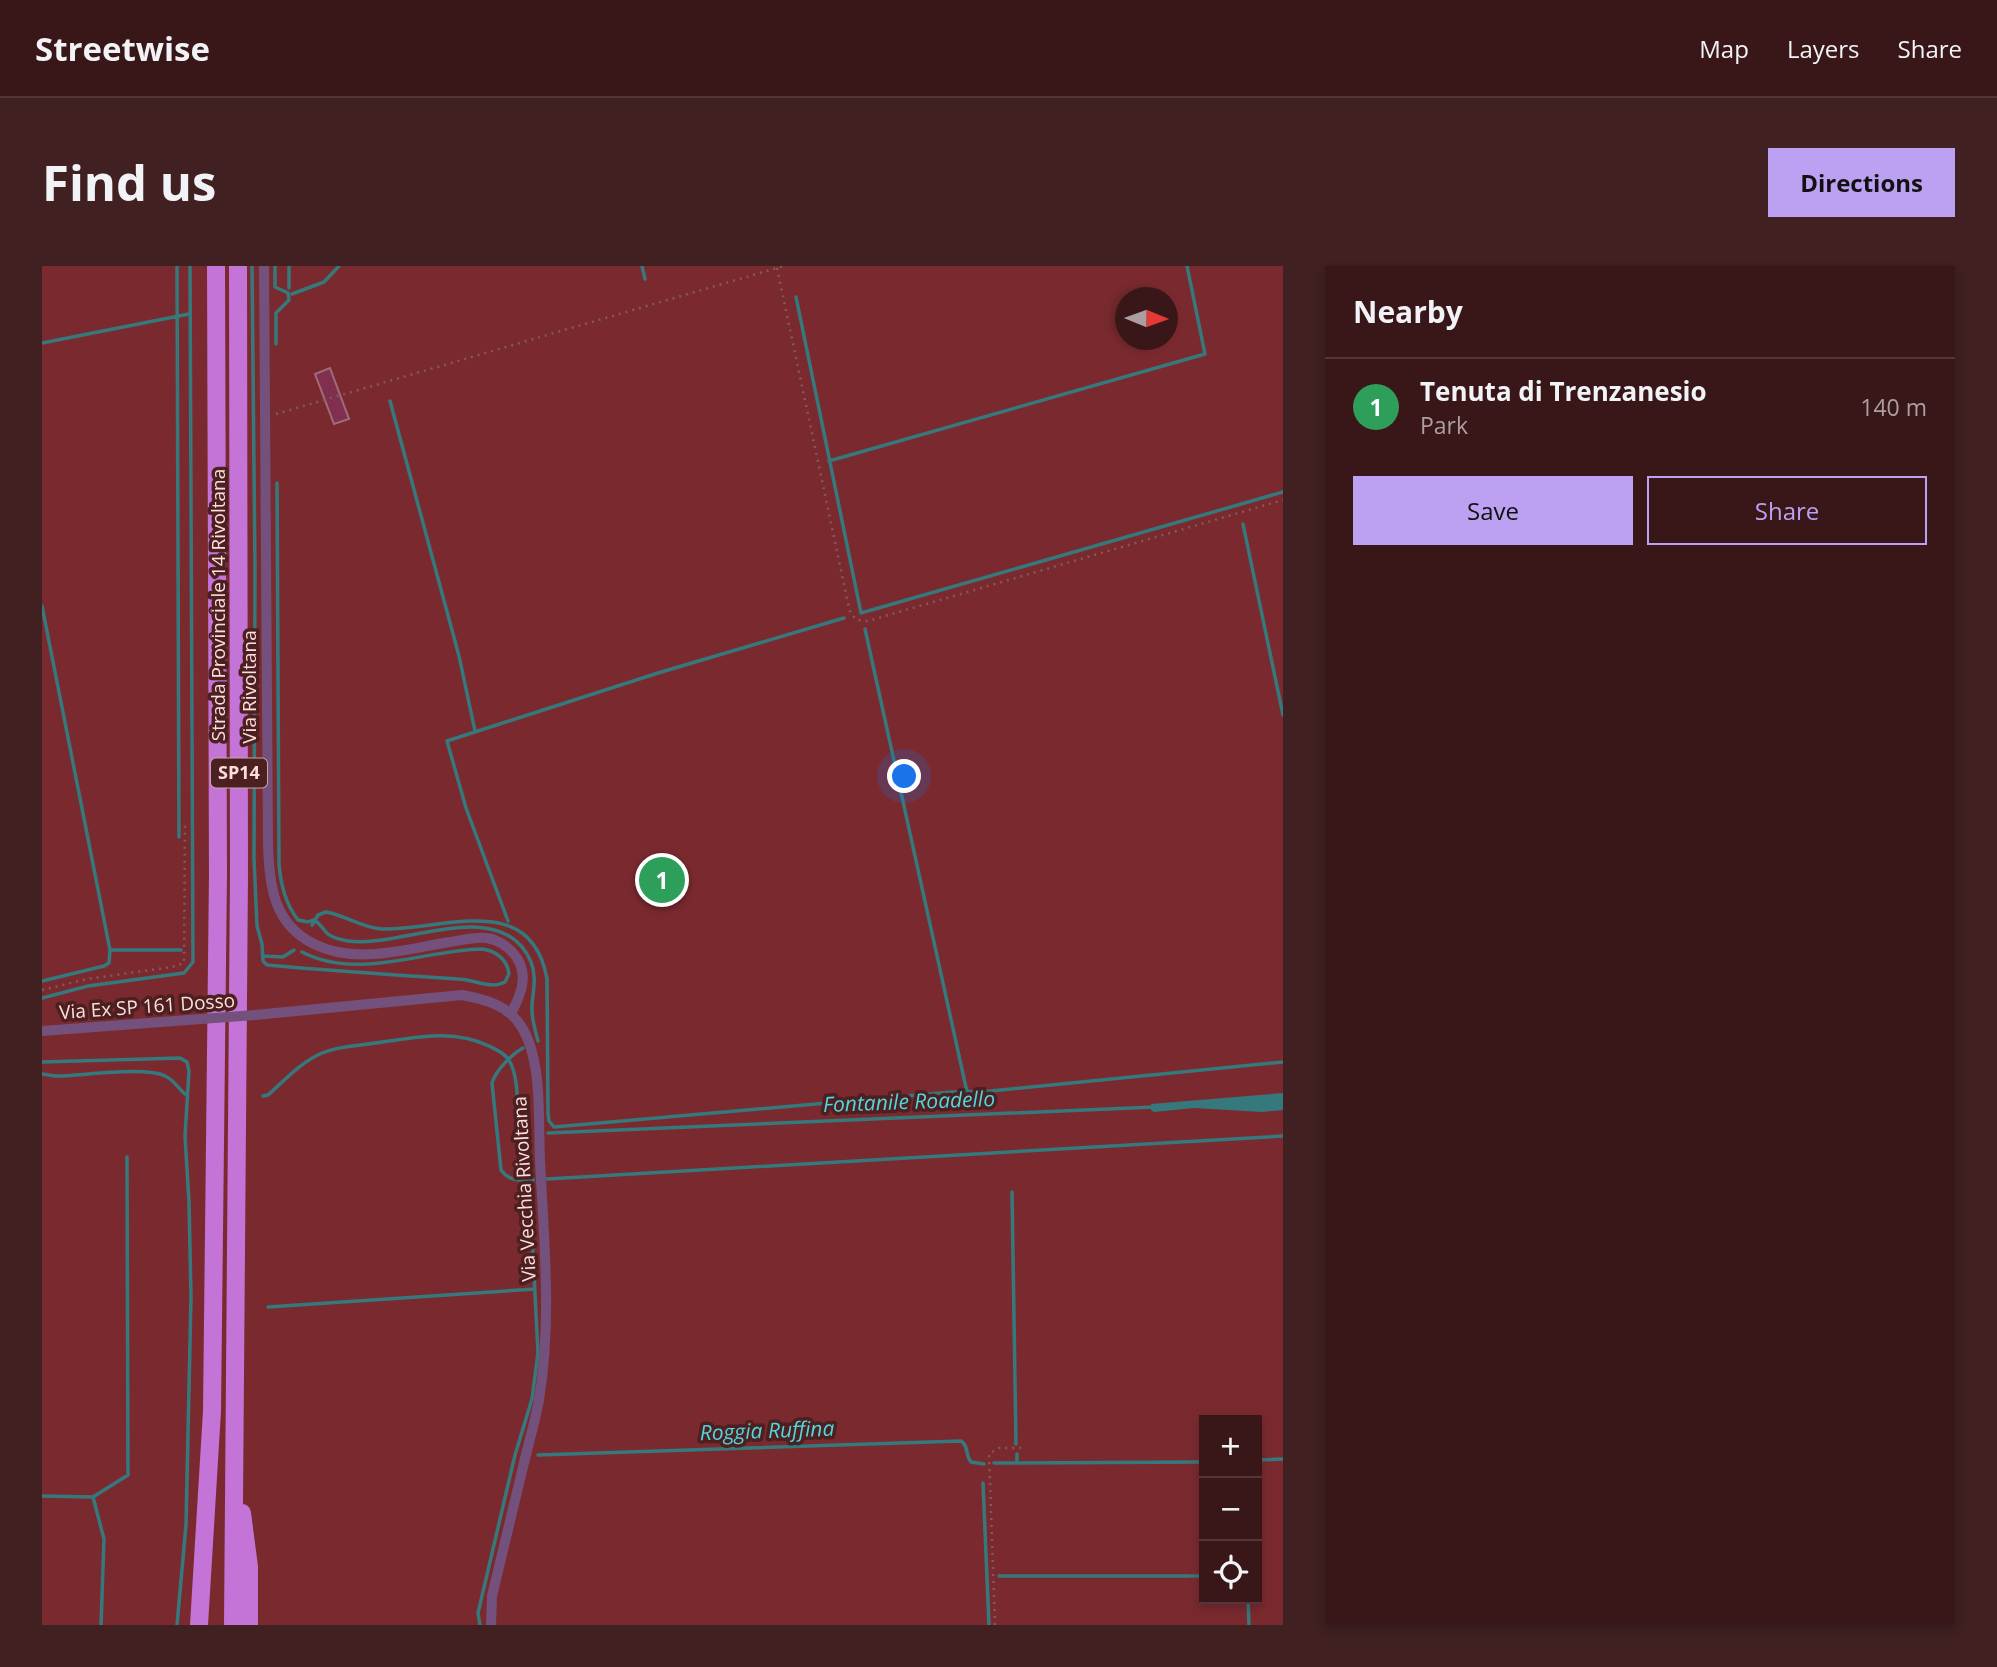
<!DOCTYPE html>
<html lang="en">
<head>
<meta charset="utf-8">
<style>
	body { margin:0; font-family:"Open Sans",sans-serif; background:#402021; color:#f1f3f6 }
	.controls { position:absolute; right:21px; bottom:21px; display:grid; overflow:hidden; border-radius:0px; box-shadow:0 4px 10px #0003 }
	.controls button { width:63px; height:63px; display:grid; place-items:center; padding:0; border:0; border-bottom:2px solid #533637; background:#391718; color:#f1f3f6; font:35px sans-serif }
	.compass { position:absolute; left:1073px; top:21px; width:63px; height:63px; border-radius:50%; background:#391718; box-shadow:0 4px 10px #0003; rotate:91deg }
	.you { position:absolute; left:863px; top:511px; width:24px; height:24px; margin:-18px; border:5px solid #fff; border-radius:50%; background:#1a73e8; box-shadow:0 0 0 10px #1a73e833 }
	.badge { display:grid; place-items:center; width:46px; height:46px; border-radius:50%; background:#bca0f2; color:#fff; font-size:23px; font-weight:700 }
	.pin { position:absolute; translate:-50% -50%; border:4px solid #fff; box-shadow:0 2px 7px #0006 }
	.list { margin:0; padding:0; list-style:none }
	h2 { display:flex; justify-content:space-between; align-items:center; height:91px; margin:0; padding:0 28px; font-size:30px }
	h2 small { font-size:23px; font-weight:400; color:#ab9fa2 }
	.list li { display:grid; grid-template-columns:46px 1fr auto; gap:21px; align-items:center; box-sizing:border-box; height:98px; padding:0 28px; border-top:2px solid #533637 }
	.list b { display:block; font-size:26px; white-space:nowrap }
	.list p { margin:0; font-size:23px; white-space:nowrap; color:#ab9fa2 }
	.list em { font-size:23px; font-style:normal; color:#ab9fa2 }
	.actions { display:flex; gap:14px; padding:21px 28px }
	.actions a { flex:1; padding:16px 0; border:2px solid #bca0f2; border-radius:0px; text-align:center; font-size:24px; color:#bca0f2 }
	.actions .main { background:#bca0f2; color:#111 }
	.icon { flex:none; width:38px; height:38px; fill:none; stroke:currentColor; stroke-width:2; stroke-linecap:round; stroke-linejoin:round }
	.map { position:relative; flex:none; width:1241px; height:1359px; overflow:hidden; border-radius:0px }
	header { display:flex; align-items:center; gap:42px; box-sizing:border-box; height:98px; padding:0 35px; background:#391718; border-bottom:2px solid #533637 }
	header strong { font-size:33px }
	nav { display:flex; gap:38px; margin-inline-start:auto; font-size:24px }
	.intro { display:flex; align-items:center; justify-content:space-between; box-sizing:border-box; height:168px; padding:0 42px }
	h1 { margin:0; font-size:49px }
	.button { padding:18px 32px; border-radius:0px; background:#bca0f2; color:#111; font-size:24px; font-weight:700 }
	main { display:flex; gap:42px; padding:0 42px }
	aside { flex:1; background:#391718; border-radius:0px; box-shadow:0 4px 10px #0003 }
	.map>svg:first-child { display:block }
	.green { fill:#7a2a2f; fill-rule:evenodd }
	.water { fill:#35797d }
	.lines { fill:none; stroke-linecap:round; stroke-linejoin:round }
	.stream { stroke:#35797d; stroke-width:3.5 }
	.building { fill:#80304e; stroke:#9f6c7b; stroke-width:2 }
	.path { stroke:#82595a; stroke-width:2.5; stroke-dasharray:2 5; stroke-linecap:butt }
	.minor { stroke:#74517c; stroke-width:10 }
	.trunk { stroke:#c474d6; stroke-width:18 }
	.minor-bridge { stroke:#74517c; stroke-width:10 }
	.labels { text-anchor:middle; stroke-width:7; stroke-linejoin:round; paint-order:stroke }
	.shield { fill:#4c1f20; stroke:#c8a5a4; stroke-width:2 }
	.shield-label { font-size:18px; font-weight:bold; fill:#fddedd }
	.street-label { font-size:19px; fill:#fddedd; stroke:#4c1f20 }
	.water-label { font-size:21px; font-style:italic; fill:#50d8df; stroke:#4c1f20 }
</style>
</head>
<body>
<header>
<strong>Streetwise</strong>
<nav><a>Map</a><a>Layers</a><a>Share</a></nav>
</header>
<div class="intro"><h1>Find us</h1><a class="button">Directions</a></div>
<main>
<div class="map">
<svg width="1241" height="1359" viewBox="0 0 1241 1359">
	<rect width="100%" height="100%" fill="#4c1f20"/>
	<!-- green -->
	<path class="green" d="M 0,0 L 1241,0 L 1241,1359 L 0,1359 ZM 1084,32 L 1126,32 L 1126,74 L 1084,74 ZM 1162,1154 L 1215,1154 L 1215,1333 L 1162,1333 Z"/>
	<!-- water -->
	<path class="water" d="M 1241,827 L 1241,844 L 1220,846 L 1152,842 L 1112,846 L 1109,844 L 1109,838 Z"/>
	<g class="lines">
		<!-- stream -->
		<path class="stream" d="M 135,0 L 137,571
			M 210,0 L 213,304 L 212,592 L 215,660 L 220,678 L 221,695 L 225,699 C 289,705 352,709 416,713 C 432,713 448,724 463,716 L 467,708 C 465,693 454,685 440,683 C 381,684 316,715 260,686
			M 233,0 L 233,21 L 246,27 L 247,34 L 234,47 L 234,78
			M 600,0 L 603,13
			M 247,22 L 247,0
			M 250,28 L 282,16 L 297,0
			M 754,31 L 819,347 L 1241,226
			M 0,77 L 147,48
			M 348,135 L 417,390 L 433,465
			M 787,195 L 1163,88 L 1145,0
			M 235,217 L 237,598 C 239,619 243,637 256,654 L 266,656 L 271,654 C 279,657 280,663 286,668 C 291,672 300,674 306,675 C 359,683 460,627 489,696 C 495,711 491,724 490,739 C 489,751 493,764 496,775
			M 1201,258 L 1241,449
			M 0,340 L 68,684 L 67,697 L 62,700 L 0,715
			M 823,363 L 925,826
			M 466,655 L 424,542 L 405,475 L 616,407 L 802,352
			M 270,659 L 276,649 L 284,646 C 303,649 320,662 340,663 C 399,665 489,623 505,713 L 506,847 L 507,855 L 512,861 L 910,826 L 949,825 L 1241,796
			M 68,684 L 139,684
			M 221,690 L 241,691 L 252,684
			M 0,732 L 46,720 L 142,707 L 151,696 L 148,0
			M 481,782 C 470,788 454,804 450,817 L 459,904 C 467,915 476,914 488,914
			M 0,796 L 138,792 L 145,796 L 147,805 L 143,870 L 147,936 L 149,1031 L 144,1259 L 135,1359
			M 0,808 L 13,810 C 39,810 102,800 123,810 C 132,814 136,822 143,828
			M 221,830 L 226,829 C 243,814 259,796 280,787 C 296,780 316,780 333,777 C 372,772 410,762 447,780 C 455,784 464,788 468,796 C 484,826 466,893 491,913
			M 506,867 L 1112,841
			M 505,913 L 1241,870
			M 970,926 L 974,1178
			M 226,1041 L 493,1023
			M 975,1188 L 975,1197
			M 496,1189 L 919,1175 C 927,1180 923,1189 929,1196 L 942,1198
			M 1215,1194 L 1241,1193
			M 952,1197 L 1162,1196
			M 941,1217 L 947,1359
			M 0,1230 L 51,1231 L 62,1273 L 59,1359
			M 51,1231 L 86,1209 L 85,891
			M 957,1310 L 1162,1310
			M 1206,1333 L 1207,1359
			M 438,1359 L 436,1347 L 473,1189 L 490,1133 L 496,1087 L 488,930 L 491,913"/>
	</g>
	<!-- building -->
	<path class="building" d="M 288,102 L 307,153 L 292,158 L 273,108 Z"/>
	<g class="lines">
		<!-- path -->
		<path class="path" d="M 735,2 L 807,342 L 809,348 L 815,354 L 826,355 L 1241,234
			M 234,148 L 742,0
			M 0,724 L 45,713 L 130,701 L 142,697 L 143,558
			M 953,1359 L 947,1188 L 957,1182 L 980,1182"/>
		<!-- minor -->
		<path class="minor" d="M 222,0 L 226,578 C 227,618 231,658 272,678 C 314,699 363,683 408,676 C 420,674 433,671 445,672 C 457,674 468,682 475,692 C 487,711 478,730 469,748
			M 213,749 L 420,729 C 442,733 466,739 479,760 C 501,794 496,855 498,895 C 502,974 510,1055 497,1134 C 493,1156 486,1179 481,1201 C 471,1244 460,1287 450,1330 L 449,1359
			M 0,765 L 159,753"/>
		<!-- trunk -->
		<path class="trunk" d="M 200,1247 L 207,1301 L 207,1359
			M 157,1359 L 170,1145 L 176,608 L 174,0
			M 191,1359 L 197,608 L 196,0"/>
		<!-- minor-bridge -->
		<path class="minor-bridge" d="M 159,753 L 213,749"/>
	</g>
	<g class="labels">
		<!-- shield labels -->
		<rect class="shield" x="169" y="492.5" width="56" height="29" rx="5"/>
		<g class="shield-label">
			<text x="197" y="513">SP14</text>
		</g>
		<!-- street labels -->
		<g class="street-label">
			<text transform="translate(176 339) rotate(-90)" y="7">Strada Provinciale 14 Rivoltana</text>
			<text transform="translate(207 421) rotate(-90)" y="7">Via Rivoltana</text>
			<text transform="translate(105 740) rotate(-4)" y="7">Via Ex SP 161 Dosso</text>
			<text transform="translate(482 923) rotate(-93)" y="7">Via Vecchia Rivoltana</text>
		</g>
		<!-- water labels -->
		<g class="water-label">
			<text transform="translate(867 836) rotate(-2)" y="7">Fontanile Roadello</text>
			<text transform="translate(725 1165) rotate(-2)" y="7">Roggia Ruffina</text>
		</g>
	</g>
</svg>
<div class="controls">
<button>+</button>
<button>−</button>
<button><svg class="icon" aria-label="locate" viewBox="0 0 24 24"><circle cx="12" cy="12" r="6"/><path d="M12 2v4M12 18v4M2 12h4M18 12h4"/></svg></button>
</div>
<svg class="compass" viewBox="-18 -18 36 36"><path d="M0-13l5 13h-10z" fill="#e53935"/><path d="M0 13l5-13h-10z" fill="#ab9fa2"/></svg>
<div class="you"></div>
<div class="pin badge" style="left:620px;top:614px;background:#2e9e5b">1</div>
</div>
<aside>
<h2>Nearby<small></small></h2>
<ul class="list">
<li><span class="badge" style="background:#2e9e5b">1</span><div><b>Tenuta di Trenzanesio</b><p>Park</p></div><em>140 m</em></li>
</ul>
<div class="actions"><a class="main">Save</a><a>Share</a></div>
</aside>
</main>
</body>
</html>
